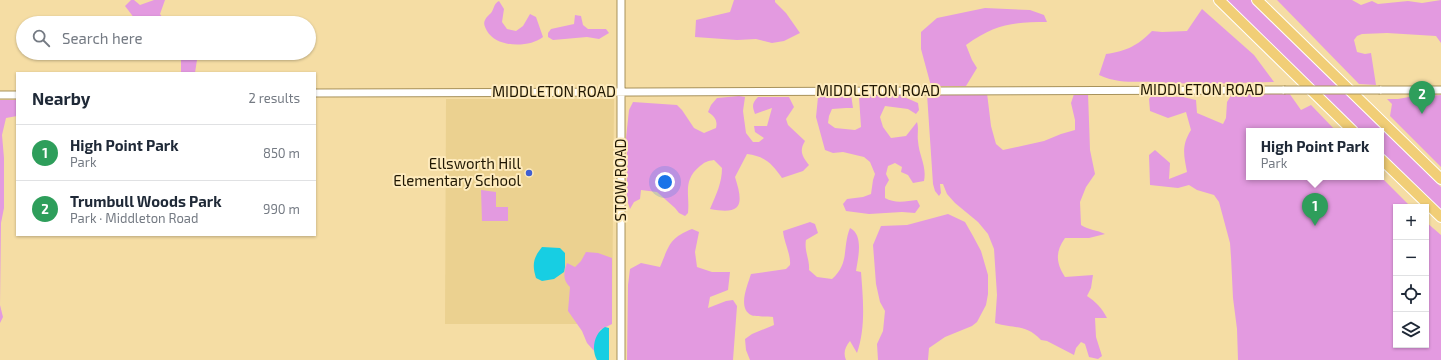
<!DOCTYPE html>
<html lang="en">
<head>
<meta charset="utf-8">
<style>
	body { margin:0; font-family:"Exo 2",sans-serif; background:#f2f2f3; color:#1f2937 }
	.controls { position:absolute; right:12px; bottom:12px; display:grid; overflow:hidden; border-radius:0px; box-shadow:0 1px 3px #0004 }
	.controls button { width:36px; height:36px; display:grid; place-items:center; padding:0; border:0; border-bottom:1px solid #e0e1e3; background:#fff; color:#1f2937; font:20px sans-serif }
	.you { position:absolute; left:665px; top:182px; width:14px; height:14px; margin:-10px; border:3px solid #fff; border-radius:50%; background:#1a73e8; box-shadow:0 0 0 6px #1a73e833 }
	.badge { display:grid; place-items:center; width:26px; height:26px; border-radius:50%; background:#b45309; color:#fff; font-size:13px; font-weight:700 }
	.pin { position:absolute; translate:-50% -33px; filter:drop-shadow(0 1px 2px #0008) }
	.pin::after { content:''; position:absolute; top:21px; width:14px; height:12px; background:inherit; clip-path:polygon(0 0,100% 0,50% 100%) }
	.popup { position:absolute; left:1246px; top:128px; width:138px; height:52px; box-sizing:border-box; display:grid; place-content:center; border-radius:0px; background:#fff; filter:drop-shadow(0 1px 3px #0005); font-size:13px; white-space:nowrap; color:#747a83 }
	.popup b { font-size:15px; color:#1f2937 }
	.popup::after { content:''; position:absolute; left:50%; top:100%; margin-left:-8px; border:8px solid transparent; border-top-color:#fff }
	.list { margin:0; padding:0; list-style:none }
	h2 { display:flex; justify-content:space-between; align-items:center; height:52px; margin:0; padding:0 16px; font-size:17px }
	h2 small { font-size:13px; font-weight:400; color:#747a83 }
	.list li { display:grid; grid-template-columns:26px 1fr auto; gap:12px; align-items:center; box-sizing:border-box; height:56px; padding:0 16px; border-top:1px solid #e0e1e3 }
	.list b { display:block; font-size:15px; white-space:nowrap }
	.list p { margin:0; font-size:13px; white-space:nowrap; color:#747a83 }
	.list em { font-size:13px; font-style:normal; color:#747a83 }
	.icon { flex:none; width:22px; height:22px; fill:none; stroke:currentColor; stroke-width:2; stroke-linecap:round; stroke-linejoin:round }
	.map { position:relative; flex:none; width:1441px; height:360px; overflow:hidden }
	.search { position:absolute; background:#fff; box-shadow:0 1px 3px #0004; left:16px; top:16px; width:300px; height:44px; display:flex; align-items:center; gap:10px; box-sizing:border-box; padding:0 14px; border-radius:22px; color:#747a83; font-size:15px }
	.panel { position:absolute; background:#fff; box-shadow:0 1px 3px #0004; left:16px; top:72px; width:300px; height:164px; border-radius:0px }
	.map>svg:first-child { display:block }
	.built { fill:#ebd190 }
	.green { fill:#e39ae0 }
	.water { fill:#17cee3 }
	.lines { fill:none; stroke-linecap:round; stroke-linejoin:round }
	.tertiary-casing { stroke:#a8925b; stroke-width:9 }
	.motorway-casing { stroke:#fff; stroke-width:12 }
	.tertiary { stroke:#fff; stroke-width:7 }
	.motorway { stroke:#f1ce76; stroke-width:10 }
	.tertiary-bridge-casing { stroke:#a8925b; stroke-width:9; stroke-linecap:butt }
	.tertiary-bridge { stroke:#fff; stroke-width:7 }
	.poi-dot { fill:#405fd1; stroke:#feebbd; stroke-width:1.5 }
	.labels { text-anchor:middle; stroke-width:4; stroke-linejoin:round; paint-order:stroke }
	.street-label { font-size:15px; fill:#201702; stroke:#feebbd }
	.poi-label { font-size:15px; fill:#201702; stroke:#feebbd; text-anchor:end }
</style>
</head>
<body>
<div class="map">
<svg width="1441" height="360" viewBox="0 0 1441 360">
	<rect width="100%" height="100%" fill="#f5dda4"/>
	<!-- built -->
	<path class="built" d="M 446,99 L 614,99 L 612,324 L 445,324 Z"/>
	<!-- green -->
	<path class="green" d="M 131,0 L 134,0 L 140,5 L 154,0 L 165,0 L 160,14 L 166,23 L 138,23 L 125,6 Z
		M 734,0 L 775,0 L 775,2 L 786,13 L 800,33 L 784,41 L 772,43 L 756,39 L 737,40 L 695,37 L 696,20 L 730,12 Z
		M 1225,0 L 1251,0 L 1338,86 L 1313,86 Z
		M 1277,0 L 1352,0 L 1361,5 L 1372,1 L 1378,4 L 1408,1 L 1422,3 L 1441,0 L 1441,43 L 1436,36 L 1387,33 L 1362,34 L 1357,36 L 1354,40 L 1357,52 L 1365,54 L 1371,53 L 1376,85 L 1359,84 Z
		M 499,1 L 504,9 L 502,22 L 507,29 L 516,31 L 523,26 L 530,14 L 536,17 L 543,37 C 529,48 497,48 487,31 C 485,27 483,24 485,20 C 486,17 489,15 491,13 C 494,9 494,3 499,1 Z
		M 985,8 L 1030,10 L 1044,15 L 1047,22 C 1013,22 995,24 966,45 L 972,60 L 977,68 L 966,86 L 931,86 L 921,49 L 921,32 L 937,18 Z
		M 1202,9 L 1254,55 L 1274,82 C 1234,83 1193,85 1153,82 C 1132,81 1119,84 1099,75 L 1106,54 C 1127,51 1137,46 1152,31 L 1162,32 L 1187,31 Z
		M 575,15 L 581,16 L 583,25 L 588,29 L 606,29 L 609,33 L 599,39 L 587,37 L 553,40 L 548,37 L 548,33 L 551,29 L 574,24 Z
		M 177,53 L 198,53 L 195,73 L 181,73 L 181,56 Z
		M 895,93 L 918,103 L 919,110 L 916,114 L 908,109 L 885,106 L 880,117 L 883,127 L 891,138 L 906,136 L 917,122 C 919,129 917,134 918,141 C 919,156 927,166 924,181 L 913,183 L 908,175 L 901,172 L 902,167 L 895,163 L 888,166 L 886,174 L 889,180 L 885,187 L 885,198 C 895,204 907,201 917,200 L 920,206 L 915,213 L 902,212 L 869,214 L 846,211 L 843,204 L 847,199 L 863,197 L 871,194 L 873,180 L 875,174 L 870,162 L 864,157 L 843,152 L 833,153 L 825,150 L 816,117 L 818,97 L 851,94 L 853,108 L 846,108 L 832,109 L 829,116 L 828,123 L 835,128 L 855,130 L 861,127 L 859,97 Z
		M 987,93 L 991,126 L 996,144 L 1003,150 L 1044,141 L 1061,134 L 1075,130 L 1075,120 L 1071,103 L 1074,94 L 1088,93 L 1090,150 L 1095,174 L 1086,187 L 1080,202 L 1081,225 C 1089,230 1097,230 1105,234 L 1089,238 L 1065,238 C 1055,252 1056,263 1065,277 L 1093,275 L 1091,288 L 1087,296 C 1096,302 1102,308 1107,318 L 1095,318 L 1096,337 L 1102,356 L 1098,359 L 1089,357 L 1085,344 L 1081,342 L 1076,348 L 1074,355 L 1047,341 L 1041,340 C 1026,324 1015,329 995,323 L 997,295 L 994,249 L 988,234 L 978,222 L 955,203 L 947,194 L 943,184 L 940,184 L 941,193 L 939,196 L 935,191 L 933,184 L 927,94 Z
		M 1289,93 L 1301,110 L 1311,105 L 1336,131 L 1249,131 L 1249,177 L 1381,177 L 1411,207 L 1396,207 L 1396,345 L 1426,345 L 1426,222 L 1441,235 L 1441,360 L 1238,360 L 1237,329 L 1233,298 L 1231,257 L 1230,243 L 1219,202 L 1214,195 L 1197,190 L 1189,185 L 1178,188 L 1150,185 L 1149,155 L 1155,150 L 1170,163 L 1169,179 L 1187,172 C 1184,155 1181,146 1191,130 L 1186,112 L 1168,118 L 1150,111 L 1149,99 L 1151,96 L 1183,97 L 1196,100 L 1197,113 L 1223,124 L 1226,118 L 1227,102 L 1232,94 Z
		M 1321,94 L 1347,94 L 1441,187 L 1441,210 L 1381,152 L 1381,131 L 1360,131 Z
		M 1441,95 L 1441,167 L 1390,116 L 1392,104 L 1387,99 L 1398,99 L 1409,97 Z
		M 739,96 L 745,97 L 743,111 L 746,133 L 753,142 L 759,142 L 764,138 L 755,132 L 754,126 L 767,126 L 772,108 L 755,114 C 752,106 752,103 758,97 L 789,97 L 794,107 L 786,119 L 788,125 L 805,141 C 799,151 802,156 809,165 L 803,171 L 782,178 C 772,164 765,156 747,154 L 735,177 C 744,205 742,215 710,209 C 716,195 722,183 722,168 L 714,160 C 707,161 705,162 700,166 C 682,181 690,194 688,213 L 685,216 L 679,213 L 675,208 L 657,192 L 641,190 L 640,199 L 634,202 L 630,209 L 627,200 L 627,149 L 626,138 L 629,110 L 633,102 L 677,105 L 682,110 L 694,128 L 704,133 L 716,128 C 718,120 714,116 708,112 L 711,105 L 717,98 Z
		M 0,100 L 17,100 L 17,116 L 6,118 L 2,135 L 4,158 L 4,208 L 1,223 L 0,305 L 3,317 L 0,323 Z
		M 481,190 L 496,192 L 496,207 L 508,207 L 508,221 L 482,221 Z
		M 948,214 L 965,222 L 973,236 L 981,251 L 988,275 L 988,294 L 986,305 L 977,322 L 972,326 L 945,337 L 929,348 L 928,360 L 878,360 L 877,344 L 883,331 L 885,311 L 880,302 L 876,284 L 873,245 L 881,226 L 907,225 Z
		M 810,222 L 815,224 L 818,233 L 806,240 C 804,251 810,260 809,270 L 817,277 L 832,279 C 850,263 842,248 850,228 C 864,235 858,258 856,271 L 861,272 C 863,299 866,327 857,353 L 850,341 C 845,347 843,353 846,360 L 750,360 L 746,350 L 745,339 L 752,334 L 774,325 L 773,317 C 768,316 755,317 751,315 C 737,308 748,284 751,274 L 786,269 L 790,265 C 791,254 784,243 783,231 Z
		M 692,229 L 699,232 L 695,252 L 697,267 L 712,272 L 730,272 L 728,290 L 710,297 L 708,308 L 726,301 L 733,300 L 737,306 L 733,360 L 627,360 L 628,285 L 630,269 L 641,263 L 660,267 C 669,246 669,238 692,229 Z
		M 586,252 L 598,253 L 612,258 L 612,324 L 600,330 L 594,348 L 595,352 L 587,343 L 582,331 L 568,311 L 570,287 C 562,280 564,271 567,263 L 575,267 L 581,261 Z"/>
	<!-- water -->
	<path class="water" d="M 542,247 L 560,248 L 565,253 L 565,267 L 564,272 L 554,279 L 542,281 L 536,278 C 532,265 533,258 542,247 Z
		M 605,327 L 609,328 L 609,360 L 597,360 C 591,350 594,333 605,327 Z"/>
	<g class="lines">
		<defs>
			<path id="tertiary" d="M 621,0 L 621,360
				M 1380,90 L 1441,90
				M 315,93 L 1284,90
				M 0,95 L 17,95"/>
			<path id="motorway" d="M 1219,0 L 1353,131
				M 1257,0 L 1441,179
				M 1381,159 L 1441,217"/>
		</defs>
		<!-- tertiary casing -->
		<use href="#tertiary" class="tertiary-casing"/>
		<!-- motorway casing -->
		<use href="#motorway" class="motorway-casing"/>
		<!-- tertiary -->
		<use href="#tertiary" class="tertiary"/>
		<!-- motorway -->
		<use href="#motorway" class="motorway"/>
		<defs>
			<path id="tertiary-bridge" d="M 1284,90 L 1380,90"/>
		</defs>
		<!-- tertiary-bridge casing -->
		<use href="#tertiary-bridge" class="tertiary-bridge-casing"/>
		<!-- tertiary-bridge -->
		<use href="#tertiary-bridge" class="tertiary-bridge"/>
	</g>
	<!-- markers -->
	<circle class="poi-dot" cx="529" cy="173" r="4"/>
	<g class="labels">
		<!-- street labels -->
		<g class="street-label">
			<text x="1202" y="95">MIDDLETON ROAD</text>
			<text x="878" y="96">MIDDLETON ROAD</text>
			<text x="554" y="97">MIDDLETON ROAD</text>
			<text transform="translate(621 180) rotate(-90)" y="5">STOW ROAD</text>
		</g>
		<!-- poi labels -->
		<g class="poi-label">
			<text x="521" y="169">Ellsworth Hill<tspan x="521" dy="17">Elementary School</tspan></text>
		</g>
	</g>
</svg>
<div class="controls">
<button>+</button>
<button>−</button>
<button><svg class="icon" aria-label="locate" viewBox="0 0 24 24"><circle cx="12" cy="12" r="6"/><path d="M12 2v4M12 18v4M2 12h4M18 12h4"/></svg></button>
<button><svg class="icon" aria-label="layers" viewBox="0 0 24 24"><path d="M12 4l9 5-9 5-9-5zM3 14l9 5 9-5"/></svg></button>
</div>
<div class="you"></div>
<div class="pin badge" style="left:1315px;top:226px;background:#2e9e5b">1</div>
<div class="popup"><b>High Point Park</b>Park</div>
<div class="pin badge" style="left:1422px;top:114px;background:#2e9e5b">2</div>
<div class="search"><svg class="icon" aria-label="search" viewBox="0 0 24 24"><circle cx="10" cy="10" r="6"/><path d="M15 15l6 6"/></svg>Search here</div>
<section class="panel">
<h2>Nearby<small>2 results</small></h2>
<ul class="list">
<li><span class="badge" style="background:#2e9e5b">1</span><div><b>High Point Park</b><p>Park</p></div><em>850 m</em></li>
<li><span class="badge" style="background:#2e9e5b">2</span><div><b>Trumbull Woods Park</b><p>Park · Middleton Road</p></div><em>990 m</em></li>
</ul>
</section>
</div>
</body>
</html>
